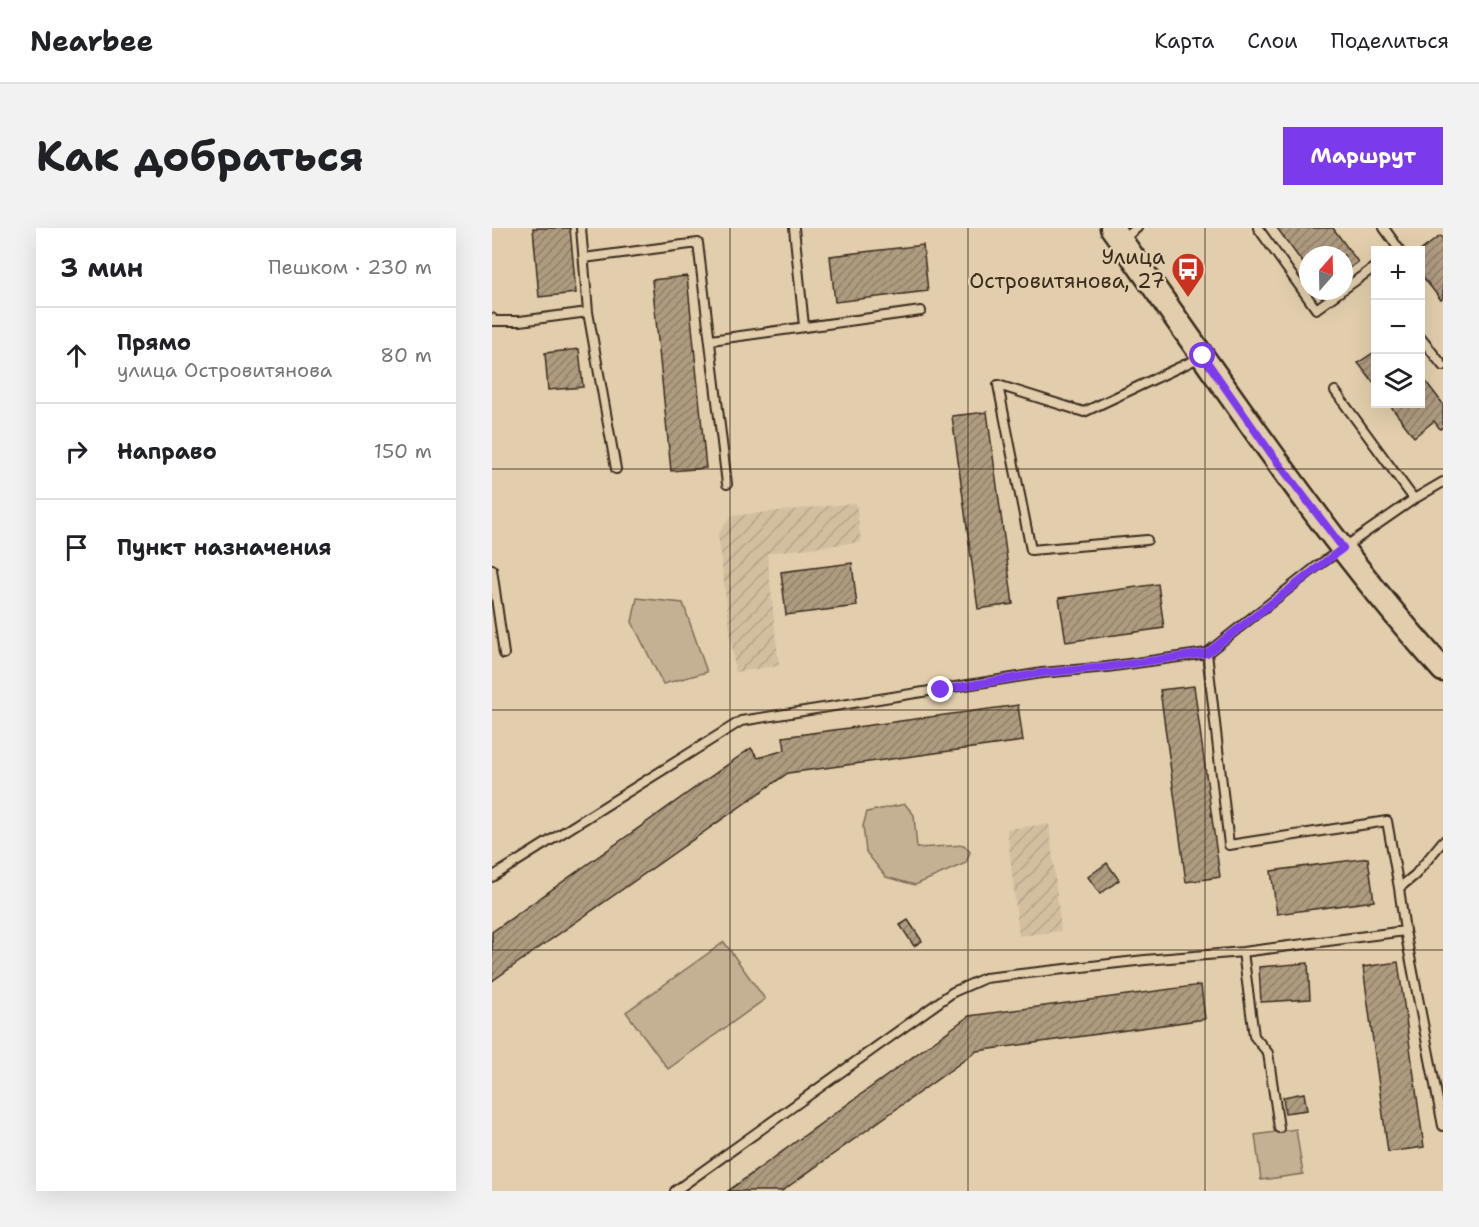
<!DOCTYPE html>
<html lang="ru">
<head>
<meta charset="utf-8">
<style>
	body { margin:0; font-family:"Shantell Sans",sans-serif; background:#f2f2f2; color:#202124 }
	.controls { position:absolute; right:18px; top:18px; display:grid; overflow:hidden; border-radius:0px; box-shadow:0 6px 24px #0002 }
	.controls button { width:54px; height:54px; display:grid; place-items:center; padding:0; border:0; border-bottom:2px solid #e0e0e0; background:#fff; color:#202124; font:30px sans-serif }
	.compass { position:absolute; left:807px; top:18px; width:54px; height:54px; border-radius:50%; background:#fff; box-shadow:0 6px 24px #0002; rotate:20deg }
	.stop { position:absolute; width:18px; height:18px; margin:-14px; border:4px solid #7c3aed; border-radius:50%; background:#fff }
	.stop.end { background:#7c3aed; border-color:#fff; box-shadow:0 2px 6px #0008 }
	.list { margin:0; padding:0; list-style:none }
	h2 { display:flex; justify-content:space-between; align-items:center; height:78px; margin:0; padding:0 24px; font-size:26px }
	h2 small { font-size:20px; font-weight:400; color:#757577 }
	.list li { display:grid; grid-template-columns:39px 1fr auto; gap:18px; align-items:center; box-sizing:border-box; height:96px; padding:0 24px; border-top:2px solid #e0e0e0 }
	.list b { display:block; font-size:22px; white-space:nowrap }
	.list p { margin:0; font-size:20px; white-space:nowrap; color:#757577 }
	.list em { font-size:20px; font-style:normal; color:#757577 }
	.icon { flex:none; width:33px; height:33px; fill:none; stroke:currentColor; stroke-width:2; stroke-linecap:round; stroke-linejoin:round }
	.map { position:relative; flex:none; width:951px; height:963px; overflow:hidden; border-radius:0px }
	header { display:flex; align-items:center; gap:36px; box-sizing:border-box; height:84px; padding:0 30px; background:#fff; border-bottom:2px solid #e0e0e0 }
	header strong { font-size:28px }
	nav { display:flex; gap:33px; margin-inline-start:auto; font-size:21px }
	.intro { display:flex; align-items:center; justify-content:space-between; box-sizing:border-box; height:144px; padding:0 36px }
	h1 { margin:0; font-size:42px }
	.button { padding:15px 27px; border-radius:0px; background:#7c3aed; color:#fff; font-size:21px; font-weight:700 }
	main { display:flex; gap:36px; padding:0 36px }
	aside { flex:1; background:#fff; border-radius:0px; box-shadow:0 6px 24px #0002 }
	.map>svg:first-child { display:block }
	.industrial { fill:url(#industrial-furrows) }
	.park { fill:#c4b092; stroke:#806d58; stroke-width:1.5 }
	.building { fill:url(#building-hatch); stroke:#3b2a1e; stroke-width:1.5 }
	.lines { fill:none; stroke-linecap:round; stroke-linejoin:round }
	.service-casing { stroke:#3b2a1e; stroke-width:12 }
	.secondary-casing { stroke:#3b2a1e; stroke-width:27 }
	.service { stroke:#e2ceac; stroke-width:8 }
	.secondary { stroke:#e2ceac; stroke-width:22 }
	.route { stroke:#7c3aed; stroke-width:8 }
	.grid { fill:none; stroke:#3b2a1e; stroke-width:1.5; stroke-opacity:0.55 }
	.labels { text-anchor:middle; stroke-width:5; stroke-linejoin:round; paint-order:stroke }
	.poi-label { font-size:21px; fill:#3b2a1e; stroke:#e2ceac; text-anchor:end }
</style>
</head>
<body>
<header>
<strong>Nearbee</strong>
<nav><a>Карта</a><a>Слои</a><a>Поделиться</a></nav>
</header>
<div class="intro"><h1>Как добраться</h1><a class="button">Маршрут</a></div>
<main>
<aside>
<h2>3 мин<small>Пешком · 230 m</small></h2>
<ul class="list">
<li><svg class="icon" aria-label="ahead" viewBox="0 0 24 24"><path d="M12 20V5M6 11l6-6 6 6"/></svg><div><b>Прямо</b><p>улица Островитянова</p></div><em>80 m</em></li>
<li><svg class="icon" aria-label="right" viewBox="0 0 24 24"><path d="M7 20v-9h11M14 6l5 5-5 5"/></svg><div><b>Направо</b></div><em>150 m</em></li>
<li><svg class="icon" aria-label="arrive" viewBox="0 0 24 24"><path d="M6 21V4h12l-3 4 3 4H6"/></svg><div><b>Пункт назначения</b></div></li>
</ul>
</aside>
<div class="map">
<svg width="951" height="963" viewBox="0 0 951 963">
	<defs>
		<pattern id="industrial-furrows" width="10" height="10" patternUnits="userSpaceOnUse" patternTransform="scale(1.5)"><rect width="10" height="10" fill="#d3bf9f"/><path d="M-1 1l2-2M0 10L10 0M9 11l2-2" fill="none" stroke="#b6a488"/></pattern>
		<pattern id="building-hatch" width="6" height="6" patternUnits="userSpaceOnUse" patternTransform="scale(1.5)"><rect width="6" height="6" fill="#af9b80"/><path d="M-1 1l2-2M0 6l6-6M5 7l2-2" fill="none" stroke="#907f68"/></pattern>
	</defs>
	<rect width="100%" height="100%" fill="#e2ceac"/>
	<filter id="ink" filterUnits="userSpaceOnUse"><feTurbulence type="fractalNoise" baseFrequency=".0167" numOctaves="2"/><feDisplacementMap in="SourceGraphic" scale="12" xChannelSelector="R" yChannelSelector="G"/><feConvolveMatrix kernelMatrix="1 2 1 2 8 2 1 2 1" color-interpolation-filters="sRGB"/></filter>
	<g filter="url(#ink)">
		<!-- industrial -->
		<path class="industrial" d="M 364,275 L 369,314 L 275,325 L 287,438 L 243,444 L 226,306 L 239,288 Z
			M 557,596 L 569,703 L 527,708 L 515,601 Z"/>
		<!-- park -->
		<path class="park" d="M 145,370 L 191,375 L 215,444 L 171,456 L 140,394 Z
			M 413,576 L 422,587 L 425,620 L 472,617 L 478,624 L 474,635 L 423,657 L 394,649 L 374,624 L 371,598 L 375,584 Z
			M 232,714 L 273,771 L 176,841 L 134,784 Z
			M 804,901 L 811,946 L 769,952 L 763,907 Z"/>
		<!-- building -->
		<path class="building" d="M 41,0 L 78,0 L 84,65 L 47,69 Z
			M 785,0 L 841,0 L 866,34 L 852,44 L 852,27 L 816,27 L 816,42 Z
			M 948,8 L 951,11 L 951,70 L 949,72 L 928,45 L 928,23 Z
			M 431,17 L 436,63 L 343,74 L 338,28 Z
			M 195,48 L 214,240 L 179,243 L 160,52 Z
			M 87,121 L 91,159 L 56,162 L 53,125 Z
			M 884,123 L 884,158 L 866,135 Z
			M 928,146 L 951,176 L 951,199 L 948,201 L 942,193 L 922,209 L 897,176 L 928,176 Z
			M 495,184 L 521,376 L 486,381 L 460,188 Z
			M 360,335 L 365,378 L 294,387 L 289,344 Z
			M 666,356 L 672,400 L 574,414 L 567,370 Z
			M 702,458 L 728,649 L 694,654 L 668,462 Z
			M 526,477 L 531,513 L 296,545 L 0,753 L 0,704 L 259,520 L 266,530 L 293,522 L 291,509 Z
			M 876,630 L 882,673 L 785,686 L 779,643 Z
			M 615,635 L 627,652 L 608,666 L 596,649 Z
			M 416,692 L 430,713 L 422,718 L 408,697 Z
			M 906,734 L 932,919 L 896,924 L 871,739 Z
			M 816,735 L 818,771 L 769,774 L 767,739 Z
			M 709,757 L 713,791 L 485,823 L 290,963 L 236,963 L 477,788 Z
			M 812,865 L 815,882 L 793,885 L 791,869 Z"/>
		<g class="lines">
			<defs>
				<path id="service" d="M 89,0 L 96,84 L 124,241
					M 302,0 L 312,98
					M 766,0 L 824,81 L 849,63
					M 892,0 L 907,21 L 904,22
					M 630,12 L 645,0
					M 92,30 L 206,15 L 235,256
					M 852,61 L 884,38
					M 0,90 L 0,93 L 28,93 L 96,84
					M 928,109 L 951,138
					M 219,112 L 429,83
					M 843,163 L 922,271
					M 655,312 L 539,322 L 506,157 L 592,184 L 709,129
					M 0,341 L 12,426
					M 715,425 L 737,617 L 895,593 L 907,660
					M 951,613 L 923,647 L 907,660 L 913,703 L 951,898
					M 0,649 L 249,493 L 550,445 L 615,439 L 715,425 L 824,339 L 922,271 L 951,254
					M 751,724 L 762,808 L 776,825 L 787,900
					M 183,963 L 461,764 L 493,750 L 653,732 L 751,724 L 913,703"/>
				<path id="secondary" d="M 620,0 C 727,149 828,305 951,442"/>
			</defs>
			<!-- service casing -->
			<use href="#service" class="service-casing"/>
			<!-- secondary casing -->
			<use href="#secondary" class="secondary-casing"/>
			<!-- service -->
			<use href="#service" class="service"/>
			<!-- secondary -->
			<use href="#secondary" class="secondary"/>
		</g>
	</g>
	<g class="lines" filter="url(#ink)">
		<!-- route -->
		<path class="route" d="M 449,462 L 550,445 L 615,439 L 715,425 L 851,320 L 778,224 L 711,128"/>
	</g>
	<!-- grid -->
	<path class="grid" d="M 238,0 L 238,963M 476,0 L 476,963M 713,0 L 713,963M 0,241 L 951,241M 0,482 L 951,482M 0,722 L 951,722"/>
	<!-- icons -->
	<defs>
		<symbol id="bus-pin" viewBox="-11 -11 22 30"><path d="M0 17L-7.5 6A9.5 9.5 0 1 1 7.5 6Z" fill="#c8321e" stroke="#e2ceac"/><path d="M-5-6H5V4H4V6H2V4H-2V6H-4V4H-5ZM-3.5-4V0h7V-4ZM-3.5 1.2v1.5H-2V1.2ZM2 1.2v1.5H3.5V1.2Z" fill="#fff"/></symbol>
	</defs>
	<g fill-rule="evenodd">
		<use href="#bus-pin" x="677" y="22" width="38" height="52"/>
	</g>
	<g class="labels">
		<!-- poi labels -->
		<g class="poi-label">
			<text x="673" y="36">Улица<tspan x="673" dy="24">Островитянова, 27</tspan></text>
		</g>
	</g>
</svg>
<div class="controls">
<button>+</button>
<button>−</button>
<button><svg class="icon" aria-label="layers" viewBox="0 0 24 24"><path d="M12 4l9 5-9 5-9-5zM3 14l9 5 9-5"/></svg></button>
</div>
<svg class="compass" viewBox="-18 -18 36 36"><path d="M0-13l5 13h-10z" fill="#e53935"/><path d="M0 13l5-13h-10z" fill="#757577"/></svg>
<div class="stop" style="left:711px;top:128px"></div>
<div class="stop end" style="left:449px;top:462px"></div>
</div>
</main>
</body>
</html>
